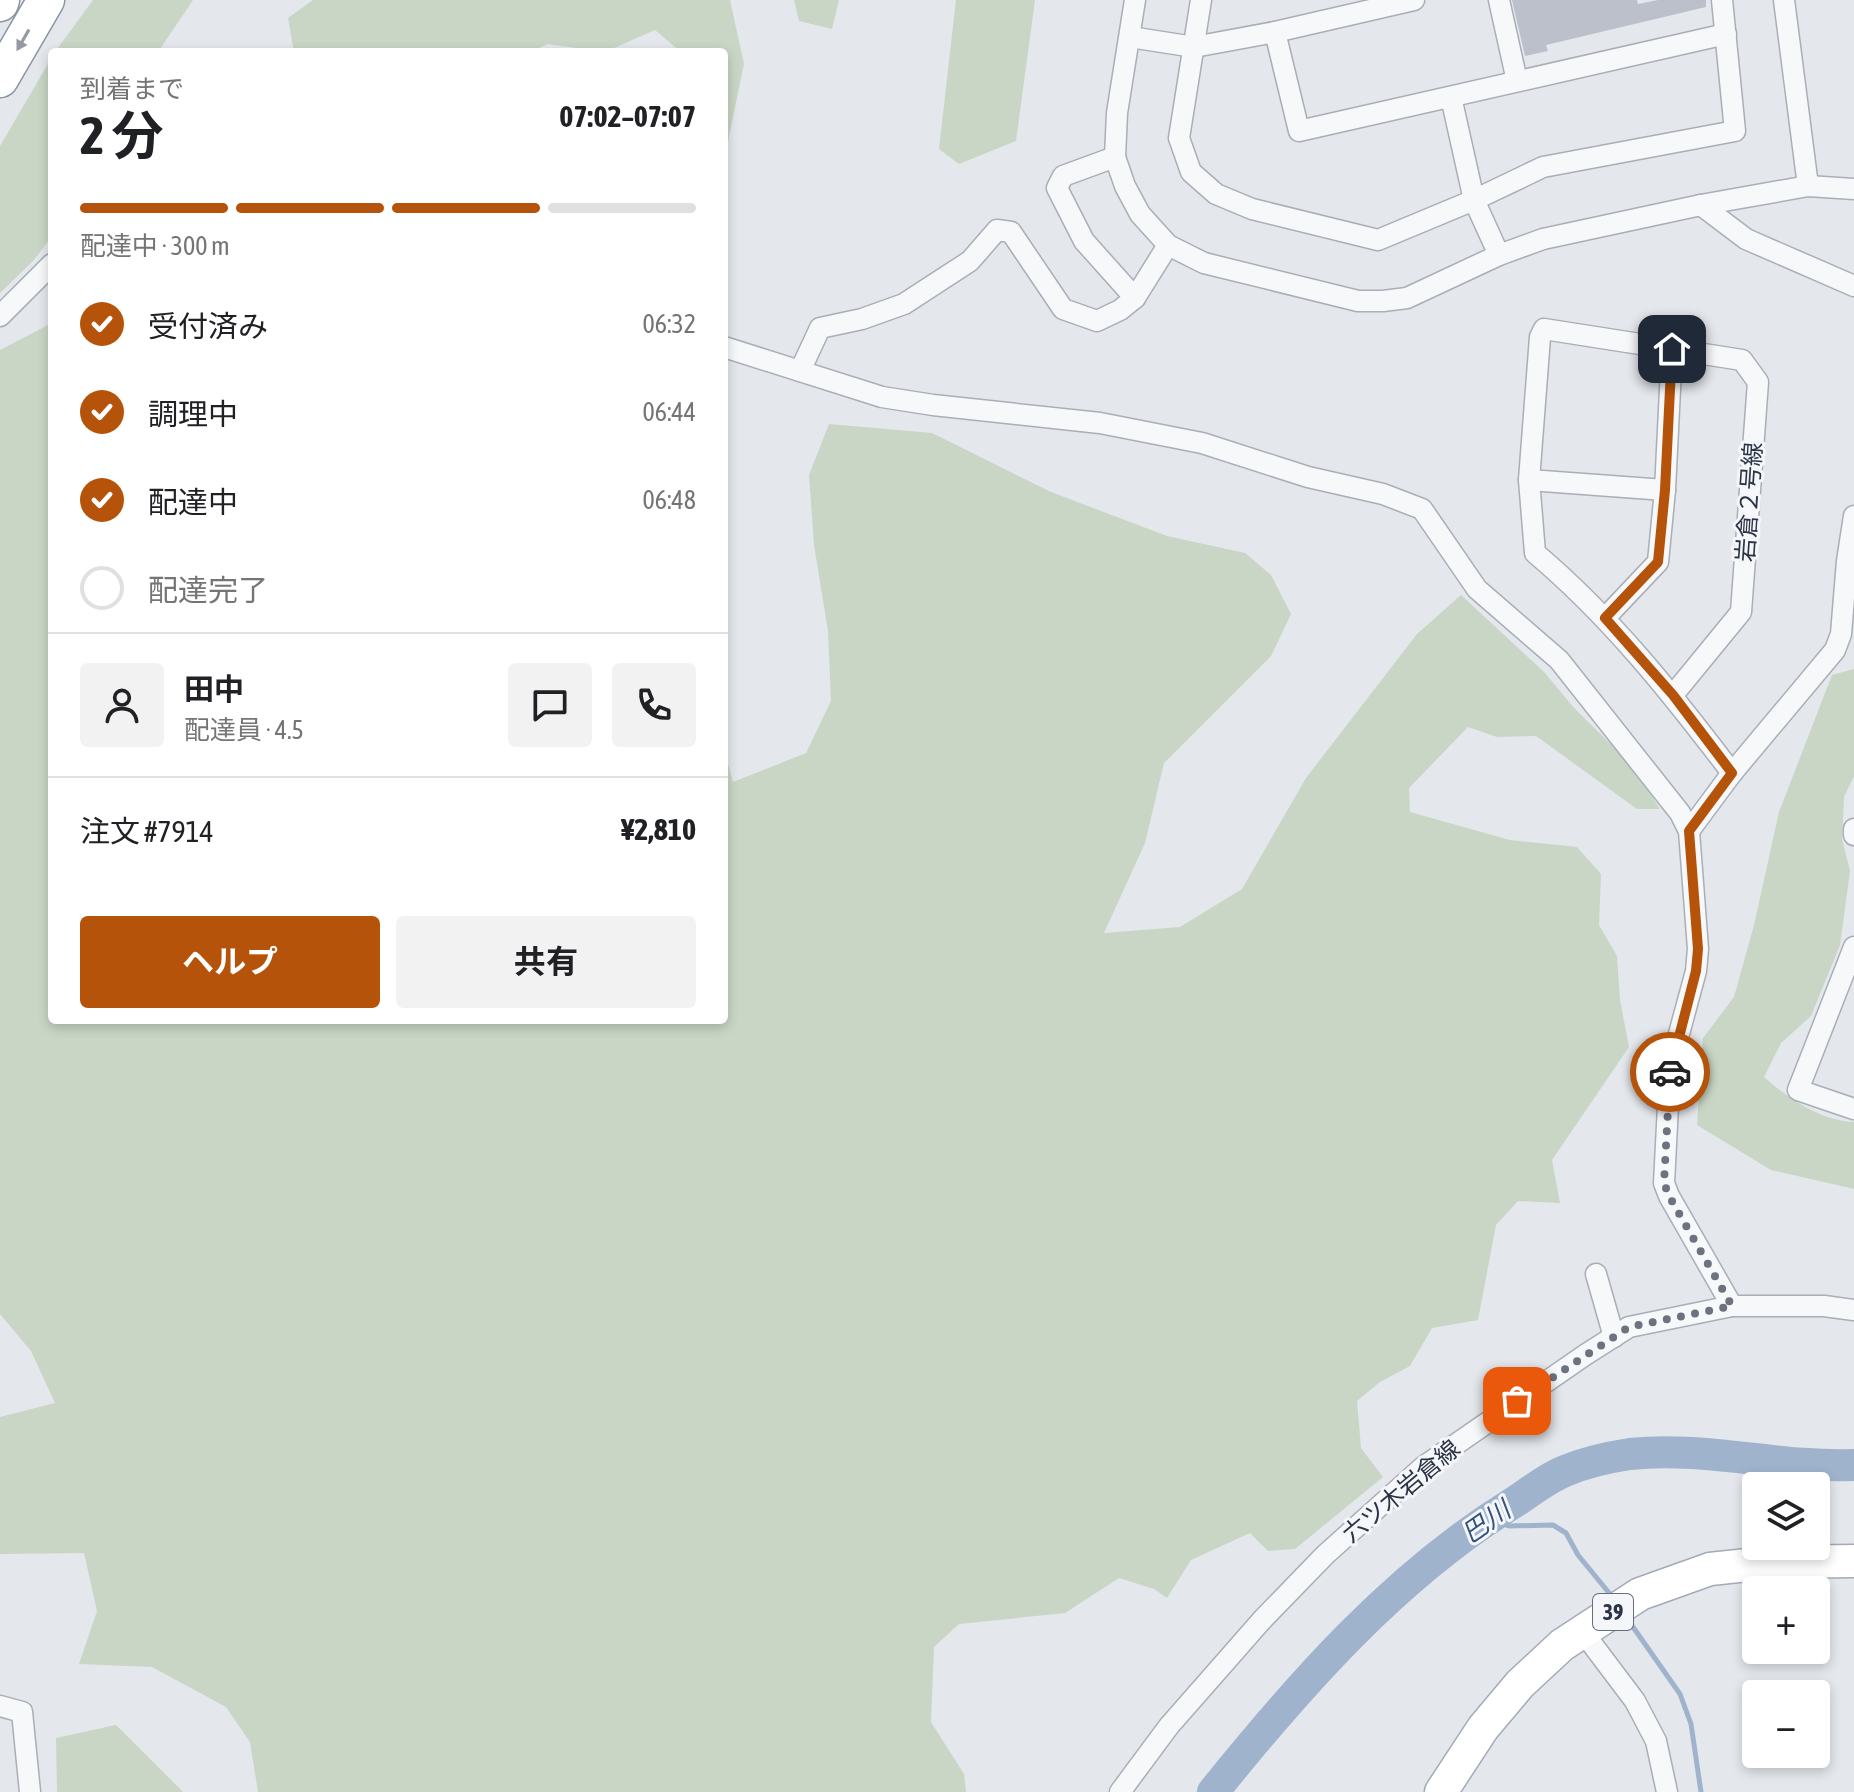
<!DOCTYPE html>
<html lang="ja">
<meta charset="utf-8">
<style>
:root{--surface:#fff;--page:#f2f2f2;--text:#202124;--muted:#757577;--line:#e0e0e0;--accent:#b45309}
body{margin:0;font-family:"Asap Condensed","Noto Sans JP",sans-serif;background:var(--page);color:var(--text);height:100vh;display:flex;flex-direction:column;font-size:30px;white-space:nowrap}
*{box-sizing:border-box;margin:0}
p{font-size:26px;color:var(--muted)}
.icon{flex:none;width:44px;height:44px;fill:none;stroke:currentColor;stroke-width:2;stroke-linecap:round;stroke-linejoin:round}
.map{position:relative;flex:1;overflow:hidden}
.side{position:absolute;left:48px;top:48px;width:680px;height:976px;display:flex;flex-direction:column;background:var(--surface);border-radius:8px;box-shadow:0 4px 12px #0003}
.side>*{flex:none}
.tools{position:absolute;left:1742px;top:1472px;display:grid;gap:16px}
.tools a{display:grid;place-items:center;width:88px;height:88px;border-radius:8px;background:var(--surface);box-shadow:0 4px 12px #0003;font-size:40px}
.pin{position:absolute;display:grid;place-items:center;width:68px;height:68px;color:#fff;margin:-34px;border-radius:16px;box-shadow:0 4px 12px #0006}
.courier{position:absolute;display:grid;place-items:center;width:80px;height:80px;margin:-40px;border:6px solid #b45309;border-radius:50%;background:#fff;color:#222;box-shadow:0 2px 10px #0007}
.head em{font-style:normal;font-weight:700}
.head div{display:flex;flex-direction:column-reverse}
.head{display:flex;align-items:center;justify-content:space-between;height:136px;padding:0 32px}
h1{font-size:52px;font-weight:700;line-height:60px}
.bar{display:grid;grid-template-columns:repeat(4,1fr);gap:12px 8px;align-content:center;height:96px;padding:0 32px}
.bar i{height:10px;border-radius:6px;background:var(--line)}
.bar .active{background:var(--accent)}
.bar p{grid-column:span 4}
.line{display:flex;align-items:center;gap:20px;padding:0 32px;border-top:2px solid var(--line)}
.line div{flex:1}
.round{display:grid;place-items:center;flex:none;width:84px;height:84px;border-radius:8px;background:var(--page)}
ol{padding:0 32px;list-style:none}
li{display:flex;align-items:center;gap:24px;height:88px}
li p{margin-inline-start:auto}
li .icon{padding:8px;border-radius:50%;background:var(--accent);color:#fff;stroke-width:4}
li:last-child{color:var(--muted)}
li i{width:44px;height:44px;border:4px solid var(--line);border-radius:50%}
.cta{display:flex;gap:16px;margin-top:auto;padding:16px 32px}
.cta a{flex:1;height:92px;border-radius:8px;background:var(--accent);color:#fff;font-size:32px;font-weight:700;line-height:92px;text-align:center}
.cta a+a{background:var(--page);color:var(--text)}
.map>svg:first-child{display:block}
.green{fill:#c9d6c5}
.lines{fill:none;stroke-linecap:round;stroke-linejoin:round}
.stream{stroke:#9fb4cc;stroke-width:5}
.river{stroke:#9fb4cc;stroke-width:32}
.building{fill:#bbc0ca}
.minor-casing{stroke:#a9aeb7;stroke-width:23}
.primary-casing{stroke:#a3abb8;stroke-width:35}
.motorway-casing{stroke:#8b94a3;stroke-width:39}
.minor{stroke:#f7f8fa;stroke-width:20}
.primary{stroke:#fff;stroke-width:32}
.motorway{stroke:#fff;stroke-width:36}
.oneway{fill:#959aa2}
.done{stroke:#6c737f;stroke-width:8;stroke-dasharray:0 14.4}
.route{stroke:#b45309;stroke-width:10}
.labels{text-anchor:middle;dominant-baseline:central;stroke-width:6;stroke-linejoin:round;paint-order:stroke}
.shield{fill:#f4f6f9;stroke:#676e7b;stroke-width:2}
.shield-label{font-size:22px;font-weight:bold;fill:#2b3445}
.street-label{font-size:24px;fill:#2b3445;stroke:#f4f6f9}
.water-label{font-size:26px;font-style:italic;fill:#34527a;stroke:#f4f6f9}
</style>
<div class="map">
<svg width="1854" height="1792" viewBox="0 0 1854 1792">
<rect width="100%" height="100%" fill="#e4e7ec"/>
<g class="green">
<polygon points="93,0 193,0 158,52 55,52"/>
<polygon points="313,0 730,0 744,64 724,161 724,52 681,52 655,30 605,52 548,44 529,52 294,52 288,18"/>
<polygon points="794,0 839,0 832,29 799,21"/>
<polygon points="956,0 1035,0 1016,141 959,164 939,149"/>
<polygon points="52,57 52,236 34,260 0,293 0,146"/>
<polygon points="52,323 52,1020 724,1020 724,749 733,782 806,753 831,701 828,631 814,545 809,475 829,424 932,433 1051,492 1167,536 1245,553 1271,575 1291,614 1271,656 1164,763 1145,843 1104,933 1180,927 1242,889 1306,778 1417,634 1461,595 1544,672 1575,709 1630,763 1660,809 1637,809 1536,736 1497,737 1468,727 1409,788 1410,812 1510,840 1577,847 1601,874 1599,925 1617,956 1620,1000 1629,1047 1552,1160 1560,1203 1518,1201 1496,1225 1478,1320 1432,1328 1410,1366 1380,1382 1357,1401 1361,1448 1383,1477 1295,1549 1268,1551 1250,1533 1191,1560 1167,1598 1154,1589 1119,1578 1065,1613 959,1624 934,1647 931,1722 964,1774 966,1792 258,1792 250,1742 226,1707 152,1667 79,1664 97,1611 84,1553 0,1554 0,1417 55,1403 31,1351 0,1314 0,350"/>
<path d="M1854,669v107l-10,21 -2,42 8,32 -10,74 -29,71 -30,27 -17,34c25,22 56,43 90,45v67l-83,-19 -74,-45 6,-87 31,-41 20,-72 25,-113 53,-137z"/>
<polygon points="116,1725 183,1792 57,1792 56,1738"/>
</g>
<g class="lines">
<g class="stream">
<polyline points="1480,1516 1509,1526 1553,1525 1566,1533 1578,1555 1614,1599"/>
<polyline points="1626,1617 1680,1694 1691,1724 1701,1792"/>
</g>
<path class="river" d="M1213,1792c87,-108 182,-216 300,-289 17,-11 34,-25 52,-32 19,-8 45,-14 65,-17 75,-8 149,14 224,11"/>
</g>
<polygon class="building" points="1512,0 1637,0 1638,4 1658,0 1706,0 1706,7 1546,45 1548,51 1525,56"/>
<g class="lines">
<g class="minor-casing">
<g id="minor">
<polyline points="1135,0 1117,113 1115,157 1125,186 1140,214 1168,245 1204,263 1358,301 1383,301 1407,298 1499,255 1543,239 1701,205 1808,186 1854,189"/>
<polyline points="1201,0 1179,138 1191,172 1216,194 1252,209 1378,240 1474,200 1543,167 1735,131 1722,0"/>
<polyline points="1499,0 1517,81"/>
<polyline points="1784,0 1808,186"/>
<polyline points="1275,32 1299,131 1726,34"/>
<polyline points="1130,37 1194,47 1275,32 1414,0"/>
<polyline points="1451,97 1474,200 1499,255"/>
<polyline points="1115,157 1063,176 1057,188 1084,241 1135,298"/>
<polyline points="1701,205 1746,239 1854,286"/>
<polyline points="0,316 52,264"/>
<polyline points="724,347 882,397 933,405 1100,423 1202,443 1308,477 1383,494 1422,509 1477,589 1559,660 1680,813 1689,831 1698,949 1696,971 1670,1067 1664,1183 1669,1196 1732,1306"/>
<polyline points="800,371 820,328 862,319 904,304 970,261 997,230 1011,232 1063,309 1097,321 1120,310 1135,298 1168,245"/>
<polyline points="1529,480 1665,490"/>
<polyline points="1605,618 1658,562 1665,490 1672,349"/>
<path d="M1673,695l68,-83 17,-230 -16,-22 -198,-31 -4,8 -11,143 6,73c76,64 137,141 197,220"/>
<polyline points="1854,829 1854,835"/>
<polyline points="1689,831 1732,773 1835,650 1841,634 1847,561 1854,516"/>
<polyline points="1854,947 1798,1090 1854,1109"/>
<polyline points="1596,1274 1614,1337"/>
<polyline points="1583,1632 1635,1701 1656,1741 1667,1792"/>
<polyline points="0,1706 22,1712 30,1792"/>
<polyline points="1120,1792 1169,1726 1262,1620 1325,1555 1423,1467 1585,1355 1629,1327 1732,1306 1824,1306 1854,1310"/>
</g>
</g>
<g class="primary-casing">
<polyline id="primary" points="1441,1792 1483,1728 1520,1684 1562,1645 1640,1594 1710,1569 1776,1562 1854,1561"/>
</g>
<g class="motorway-casing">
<g id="motorway">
<polyline points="0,3 1,0"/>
<polyline points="0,79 46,0"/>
</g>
</g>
<use href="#minor" class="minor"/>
<use href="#primary" class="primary"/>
<use href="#motorway" class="motorway"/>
</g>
<defs><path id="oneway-solid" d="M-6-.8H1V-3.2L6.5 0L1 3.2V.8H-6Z" transform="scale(2)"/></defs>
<use class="oneway" href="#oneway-solid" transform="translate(23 40) rotate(120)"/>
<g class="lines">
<polyline class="done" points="1517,1401 1629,1327 1732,1306 1669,1196 1664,1183 1670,1072"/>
<polyline class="route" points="1670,1072 1696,971 1698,949 1689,831 1732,773 1673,695 1605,618 1658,562 1665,490 1672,349"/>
</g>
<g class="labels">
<rect class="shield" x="1593" y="1594" width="40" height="36" rx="6"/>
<g class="shield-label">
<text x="1613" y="1612">39</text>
</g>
<g class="street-label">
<text transform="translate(1749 502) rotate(-86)">岩倉２号線</text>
<text transform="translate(1401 1491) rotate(-40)">六ツ木岩倉線</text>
</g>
<g class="water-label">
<text transform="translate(1486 1522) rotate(-35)">巴川</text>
</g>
</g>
</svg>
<div class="tools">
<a><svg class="icon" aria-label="layers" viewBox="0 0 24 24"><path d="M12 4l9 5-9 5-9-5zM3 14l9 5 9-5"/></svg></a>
<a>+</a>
<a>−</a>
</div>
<div class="pin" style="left:1517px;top:1401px;background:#ea580c"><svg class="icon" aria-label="bag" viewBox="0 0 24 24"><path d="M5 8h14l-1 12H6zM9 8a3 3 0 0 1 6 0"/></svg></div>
<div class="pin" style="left:1672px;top:349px;background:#1f2937"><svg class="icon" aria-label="home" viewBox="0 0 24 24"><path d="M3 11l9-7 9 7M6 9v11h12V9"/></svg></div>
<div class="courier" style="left:1670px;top:1072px"><svg class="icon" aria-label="car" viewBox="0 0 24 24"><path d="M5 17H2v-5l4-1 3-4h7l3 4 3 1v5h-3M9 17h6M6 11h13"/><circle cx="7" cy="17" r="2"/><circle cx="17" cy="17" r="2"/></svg></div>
<section class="side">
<div class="head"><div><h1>2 分</h1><p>到着まで</p></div><em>07:02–07:07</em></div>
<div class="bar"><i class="active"></i><i class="active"></i><i class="active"></i><i></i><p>配達中 · 300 m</p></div>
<ol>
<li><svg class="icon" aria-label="check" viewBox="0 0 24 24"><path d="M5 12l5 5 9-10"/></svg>受付済み<p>06:32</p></li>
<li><svg class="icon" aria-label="check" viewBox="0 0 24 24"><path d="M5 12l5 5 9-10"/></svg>調理中<p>06:44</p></li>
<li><svg class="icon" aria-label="check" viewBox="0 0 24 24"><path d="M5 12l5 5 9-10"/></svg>配達中<p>06:48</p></li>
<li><i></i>配達完了</li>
</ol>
<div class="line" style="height:144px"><a class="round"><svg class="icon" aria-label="person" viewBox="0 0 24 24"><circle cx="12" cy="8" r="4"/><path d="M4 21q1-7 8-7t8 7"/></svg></a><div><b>田中</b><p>配達員 · 4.5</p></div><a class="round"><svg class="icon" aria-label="chat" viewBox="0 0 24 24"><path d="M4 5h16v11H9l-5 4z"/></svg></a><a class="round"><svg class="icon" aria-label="phone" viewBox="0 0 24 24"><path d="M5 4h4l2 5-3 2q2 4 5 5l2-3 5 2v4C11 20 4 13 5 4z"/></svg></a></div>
<div class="line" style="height:104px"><div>注文 #7914</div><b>¥2,810</b></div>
<div class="cta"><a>ヘルプ</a><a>共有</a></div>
</section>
</div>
